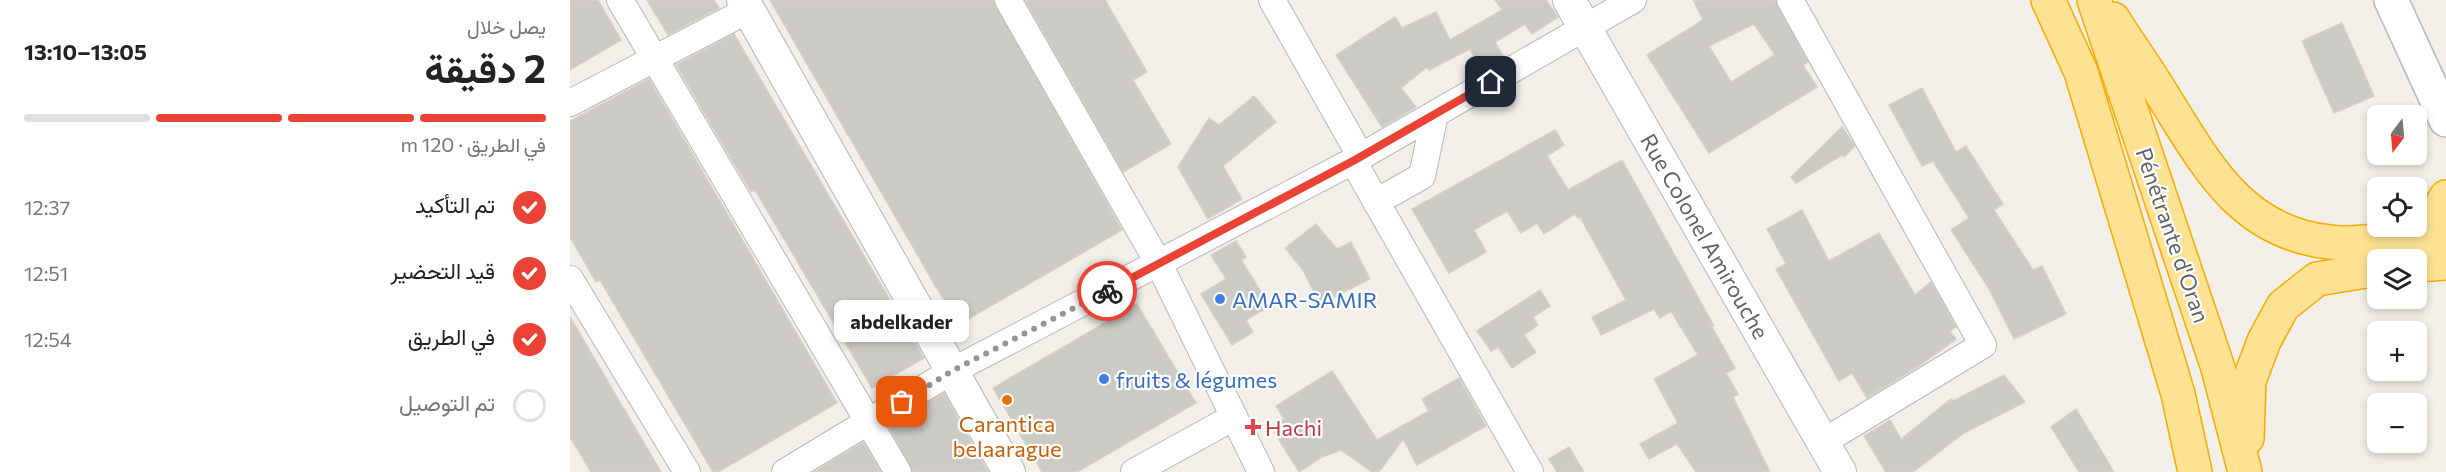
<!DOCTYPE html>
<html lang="ar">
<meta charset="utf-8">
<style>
:root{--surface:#fff;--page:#f2f2f2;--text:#222;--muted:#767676;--line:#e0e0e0;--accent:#ea4335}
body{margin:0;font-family:Commissioner,Vazirmatn,sans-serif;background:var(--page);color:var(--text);direction:rtl;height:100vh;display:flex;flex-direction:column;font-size:22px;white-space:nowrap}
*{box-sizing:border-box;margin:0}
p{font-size:20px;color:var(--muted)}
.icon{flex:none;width:33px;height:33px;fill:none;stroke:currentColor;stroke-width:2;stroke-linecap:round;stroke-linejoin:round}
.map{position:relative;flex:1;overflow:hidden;direction:ltr}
.panel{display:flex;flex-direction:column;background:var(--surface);width:570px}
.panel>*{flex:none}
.needle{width:39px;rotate:196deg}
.controls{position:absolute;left:1797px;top:105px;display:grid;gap:12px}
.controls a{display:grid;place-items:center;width:60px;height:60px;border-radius:9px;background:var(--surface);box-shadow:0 3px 9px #0003;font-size:30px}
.pin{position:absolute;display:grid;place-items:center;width:51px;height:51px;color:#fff;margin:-26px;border-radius:12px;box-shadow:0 3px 9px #0006}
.courier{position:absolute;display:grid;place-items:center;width:60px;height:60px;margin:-30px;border:4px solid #ea4335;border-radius:50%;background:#fff;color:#222;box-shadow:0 2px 8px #0007}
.bubble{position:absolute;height:42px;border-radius:9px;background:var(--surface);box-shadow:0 3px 9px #0003;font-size:20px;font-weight:700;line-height:42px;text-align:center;direction:rtl}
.headline em{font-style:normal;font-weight:700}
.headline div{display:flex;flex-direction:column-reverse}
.headline{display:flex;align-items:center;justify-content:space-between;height:102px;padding:0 24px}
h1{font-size:39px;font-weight:700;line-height:45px}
.bar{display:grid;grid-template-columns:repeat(4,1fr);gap:9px 6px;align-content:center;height:72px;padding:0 24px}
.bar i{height:8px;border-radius:4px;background:var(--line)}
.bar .current{background:var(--accent)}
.bar p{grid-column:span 4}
ol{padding:0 24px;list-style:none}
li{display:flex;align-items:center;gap:18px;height:66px}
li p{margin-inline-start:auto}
li .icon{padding:6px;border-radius:50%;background:var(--accent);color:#fff;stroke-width:4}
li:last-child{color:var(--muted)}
li i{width:33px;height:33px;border:3px solid var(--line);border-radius:50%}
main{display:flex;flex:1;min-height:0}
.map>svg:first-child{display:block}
.building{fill:#cccac5;stroke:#d6d1c6;stroke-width:1.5;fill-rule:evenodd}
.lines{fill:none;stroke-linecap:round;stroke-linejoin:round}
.minor-casing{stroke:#b5b8bc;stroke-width:28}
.tertiary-casing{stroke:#b5b8bc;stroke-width:34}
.secondary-casing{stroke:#b6babf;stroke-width:36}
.motorway-casing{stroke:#f9ab00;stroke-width:36}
.minor{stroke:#fff;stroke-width:26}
.tertiary{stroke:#fff;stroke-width:32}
.secondary{stroke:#fff;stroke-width:33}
.motorway{stroke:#fde293;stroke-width:33}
.done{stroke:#929495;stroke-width:6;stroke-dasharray:0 10.8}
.route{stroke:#ea4335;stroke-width:8}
.shop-dot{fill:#3f7fe0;stroke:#fff;stroke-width:2}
.food-dot{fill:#e8710a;stroke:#fff;stroke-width:2}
.health-dot{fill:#e0444e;stroke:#fff;stroke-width:2}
.labels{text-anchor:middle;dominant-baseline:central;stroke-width:4.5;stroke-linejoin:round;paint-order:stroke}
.street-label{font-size:22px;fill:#5f6368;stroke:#fff}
.shop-label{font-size:22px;fill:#366cbe;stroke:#fff;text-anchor:start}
.food-label{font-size:22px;fill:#c56008;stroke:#fff}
.health-label{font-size:22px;fill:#be3a42;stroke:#fff;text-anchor:start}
</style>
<main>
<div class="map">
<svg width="1876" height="472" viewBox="0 0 1876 472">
<rect width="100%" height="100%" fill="#f1efe8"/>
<g class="building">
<polygon points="0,0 28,0 51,40 0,70"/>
<polygon points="77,0 144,0 149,8 98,35"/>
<polygon points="200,0 423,0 552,230 388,325"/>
<polygon points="455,0 535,0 577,72 563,80 601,144 553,172"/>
<polygon points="925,0 976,0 988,17 962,34 955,24 925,42 934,57 911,70 900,49 859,70 857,67 831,88 846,107 812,127 766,55 825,17 832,28 866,12 880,40 932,10"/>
<path d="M1123,0h82l33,62 -5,3 14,22 -108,66 -62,-98 56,-35zM1184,24l21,31 -44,27 -22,-36z"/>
<polygon points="1772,23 1804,96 1764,113 1732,41"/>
<polygon points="164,34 354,358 302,388 185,190 181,192 106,65"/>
<polygon points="79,79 267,403 148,472 143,472 30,280 26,282 0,237 0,121"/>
<polygon points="1352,88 1386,152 1396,146 1433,204 1424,210 1463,270 1472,266 1496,314 1444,339 1418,287 1381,230 1399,218 1363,161 1352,166 1319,105"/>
<polygon points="684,96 706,122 653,166 672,199 638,219 608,167 639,118 649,125"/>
<polygon points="1272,127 1285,146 1274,157 1272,155 1226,183 1221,177"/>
<polygon points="985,130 994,145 977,156 998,190 1052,160 1144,326 1142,327 1165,368 1156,373 1168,394 1163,397 1200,472 1126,472 1107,444 1079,459 1070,444 1108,423 1084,379 1128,355 1101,311 1090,318 1084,309 1031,335 1022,317 1056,300 1010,217 1008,218 1005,214 974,234 967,223 951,233 937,211 904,230 916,252 879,273 842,209"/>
<polygon points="1232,210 1259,261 1309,233 1345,295 1361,282 1386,327 1380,331 1386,339 1352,364 1297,398 1282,373 1269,381 1206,269 1216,264 1197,229"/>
<polygon points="746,224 767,249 781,242 800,279 750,304 733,270 715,248"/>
<polygon points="666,241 676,257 671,260 700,306 676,320 683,332 662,345 631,294 656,279 641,255"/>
<polygon points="970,290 980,306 963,317 968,325 954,335 966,352 942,368 928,347 921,351 907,331"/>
<polygon points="567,304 626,403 507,472 472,472 423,388"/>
<polygon points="0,317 91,472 21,472 0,437"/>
<polygon points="762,371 807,440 859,411 852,399 889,378 916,426 847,465 833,439 809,472 802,472 771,450 752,457 729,472 701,427 714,419 706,406"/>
<polygon points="1434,375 1455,402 1394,433 1343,472 1316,472 1294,436 1320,420 1331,439 1381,399 1383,401"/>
<polygon points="374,393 418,472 343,472 319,427"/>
<polygon points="1506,409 1544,472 1509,472 1481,427"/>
<polygon points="293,442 311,472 244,472"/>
<polygon points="999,447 1014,472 987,472 979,459"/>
</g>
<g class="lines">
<g class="minor-casing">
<g id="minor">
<polyline points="50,0 328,472"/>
<polyline points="438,0 589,264 691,472"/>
<polyline points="702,0 791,157"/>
<polyline points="1220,0 1413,345 1253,442"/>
<polyline points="0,103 178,10"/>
<polyline points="783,161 960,472"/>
<polyline points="806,202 852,176 865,114"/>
<polyline points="0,279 117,472"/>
<polyline points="215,472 382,371 783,161 1063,0"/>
<polyline points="564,472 664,417"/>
</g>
</g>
<g class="tertiary-casing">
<g id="tertiary">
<polyline points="173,0 439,472"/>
<polyline points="999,0 1270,472"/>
</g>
</g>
<g class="secondary-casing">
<polyline id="secondary" points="1821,0 1876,120"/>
</g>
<g class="motorway-casing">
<g id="motorway">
<polyline points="1478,0 1511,72 1608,394 1625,472"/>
<polyline points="1524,0 1648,368 1675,472"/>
<path d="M1543,19c17,27 36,53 52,80 42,67 76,133 164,143 39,5 78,-10 117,-9"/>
<polyline points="1855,233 1876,197"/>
<polyline points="1846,265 1876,263"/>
<polyline points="1677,438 1679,381 1694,341 1713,306 1747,279 1808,269"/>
</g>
</g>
<use href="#minor" class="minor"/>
<use href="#tertiary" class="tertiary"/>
<use href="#secondary" class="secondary"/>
<use href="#motorway" class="motorway"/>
</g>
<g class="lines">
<polyline class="done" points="332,402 382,371 537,291"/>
<polyline class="route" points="537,291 783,161 921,82"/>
</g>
<g class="shop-dot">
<circle cx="650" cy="299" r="6"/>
<circle cx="534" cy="379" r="6"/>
</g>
<circle class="food-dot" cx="437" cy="400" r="6"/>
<path class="health-dot" d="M680 418h6v6h6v6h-6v6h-6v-6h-6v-6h6z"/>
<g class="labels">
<g class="street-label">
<text transform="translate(1603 235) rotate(71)">Pénétrante d'Oran</text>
<text transform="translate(1135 236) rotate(60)">Rue Colonel Amirouche</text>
</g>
<g class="shop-label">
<text x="662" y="299">AMAR-SAMIR</text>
<text x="546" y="379">fruits &amp; légumes</text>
</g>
<g class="food-label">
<text x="437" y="423">Carantica<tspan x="437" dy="25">belaarague</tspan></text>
</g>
<g class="health-label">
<text x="695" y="427">Hachi</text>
</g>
</g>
</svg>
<div class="controls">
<a><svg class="needle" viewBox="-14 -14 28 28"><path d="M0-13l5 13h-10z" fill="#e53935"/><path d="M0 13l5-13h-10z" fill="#767676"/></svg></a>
<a><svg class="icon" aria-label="locate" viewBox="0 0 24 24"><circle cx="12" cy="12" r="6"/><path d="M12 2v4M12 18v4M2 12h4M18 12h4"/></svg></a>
<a><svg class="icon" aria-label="layers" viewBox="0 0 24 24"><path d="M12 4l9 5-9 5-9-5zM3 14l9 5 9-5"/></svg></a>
<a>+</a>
<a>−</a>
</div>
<div class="pin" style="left:332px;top:402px;background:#ea580c"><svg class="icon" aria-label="bag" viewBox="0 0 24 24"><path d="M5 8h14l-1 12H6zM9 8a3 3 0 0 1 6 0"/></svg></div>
<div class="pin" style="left:921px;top:82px;background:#1f2937"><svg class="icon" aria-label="home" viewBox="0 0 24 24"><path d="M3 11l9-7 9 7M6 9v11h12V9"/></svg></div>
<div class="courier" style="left:537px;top:291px"><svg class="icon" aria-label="bike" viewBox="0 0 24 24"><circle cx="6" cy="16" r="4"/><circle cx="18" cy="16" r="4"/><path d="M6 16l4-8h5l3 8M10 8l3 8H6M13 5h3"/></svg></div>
<div class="bubble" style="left:264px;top:300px;width:135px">abdelkader</div>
</div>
<section class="panel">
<div class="headline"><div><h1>2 دقيقة</h1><p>يصل خلال</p></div><em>13:05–13:10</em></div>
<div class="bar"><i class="current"></i><i class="current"></i><i class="current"></i><i></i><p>في الطريق · 120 m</p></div>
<ol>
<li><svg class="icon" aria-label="check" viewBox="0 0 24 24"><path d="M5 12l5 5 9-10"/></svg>تم التأكيد<p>12:37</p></li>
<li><svg class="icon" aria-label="check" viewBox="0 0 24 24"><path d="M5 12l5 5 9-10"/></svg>قيد التحضير<p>12:51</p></li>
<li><svg class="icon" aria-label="check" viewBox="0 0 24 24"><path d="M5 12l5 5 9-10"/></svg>في الطريق<p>12:54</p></li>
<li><i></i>تم التوصيل</li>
</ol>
</section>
</main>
